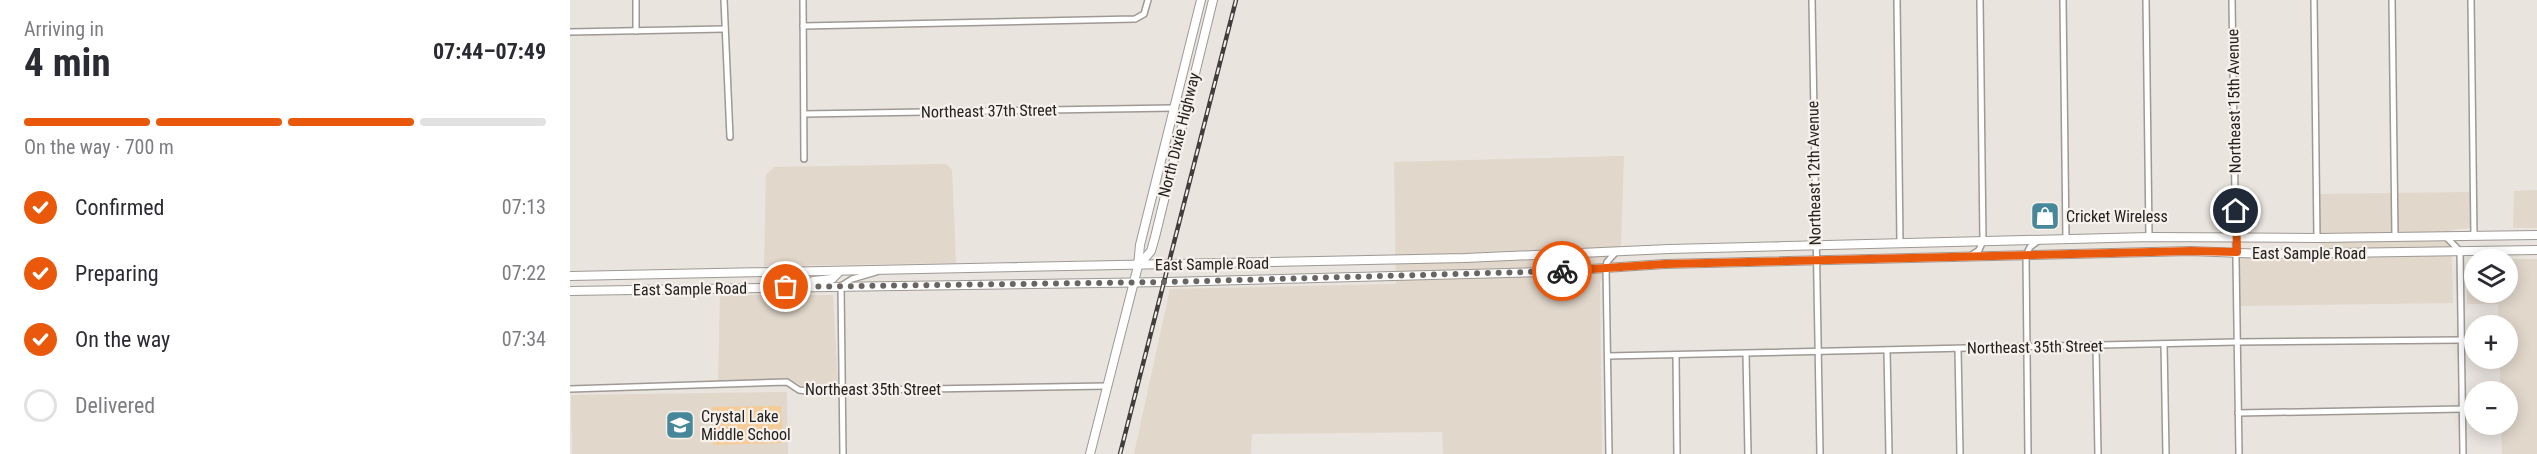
<!DOCTYPE html>
<meta charset="utf-8">
<style>
:root{--surface:#fff;--page:#f7f7f7;--text:#2b2b33;--muted:#7c7c81;--line:#e1e1e2;--accent:#ea580c}
body{margin:0;font-family:"Roboto Condensed",sans-serif;background:var(--page);color:var(--text);height:100vh;display:flex;flex-direction:column;font-size:22px;white-space:nowrap}
*{box-sizing:border-box;margin:0}
p{font-size:20px;color:var(--muted)}
.icon{flex:none;width:33px;height:33px;fill:none;stroke:currentColor;stroke-width:2;stroke-linecap:round;stroke-linejoin:round}
.map{position:relative;flex:1;overflow:hidden}
.sheet{display:flex;flex-direction:column;background:var(--surface);width:570px}
.sheet>*{flex:none}
.buttons{position:absolute;left:1894px;top:249px;display:grid;gap:12px}
.buttons a{display:grid;place-items:center;width:54px;height:54px;border-radius:50%;background:var(--surface);box-shadow:0 3px 15px #0003;font-size:30px}
.pin{position:absolute;display:grid;place-items:center;width:51px;height:51px;color:#fff;margin:-26px;border:3px solid #fff;border-radius:50%;box-shadow:0 2px 6px #0007}
.courier{position:absolute;display:grid;place-items:center;width:60px;height:60px;margin:-30px;border:4px solid #ea580c;border-radius:50%;background:#fff;color:#222;box-shadow:0 2px 8px #0007}
.overview em{font-style:normal;font-weight:700}
.overview div{display:flex;flex-direction:column-reverse}
.overview{display:flex;align-items:center;justify-content:space-between;height:102px;padding:0 24px}
h1{font-size:39px;font-weight:700;line-height:45px}
.bar{display:grid;grid-template-columns:repeat(4,1fr);gap:9px 6px;align-content:center;height:72px;padding:0 24px}
.bar i{height:8px;border-radius:4px;background:var(--line)}
.bar .selected{background:var(--accent)}
.bar p{grid-column:span 4}
ol{padding:0 24px;list-style:none}
li{display:flex;align-items:center;gap:18px;height:66px}
li p{margin-inline-start:auto}
li .icon{padding:6px;border-radius:50%;background:var(--accent);color:#fff;stroke-width:4}
li:last-child{color:var(--muted)}
li i{width:33px;height:33px;border:3px solid var(--line);border-radius:50%}
main{display:flex;flex:1;min-height:0}
.map>svg:first-child{display:block}
.built{fill:#e1d7cb}
.green{fill:#f5cb98}
.lines{fill:none;stroke-linecap:round;stroke-linejoin:round}
.street-casing{stroke:#9e9994;stroke-width:8}
.secondary-casing{stroke:#9e9994;stroke-width:10}
.primary-casing{stroke:#9e9994;stroke-width:10}
.street{stroke:#fff;stroke-width:5}
.secondary{stroke:#fff;stroke-width:8}
.primary{stroke:#fff;stroke-width:8}
.rail-casing{stroke:#403d3b;stroke-width:4.5}
.rail{stroke:#f6f1eb;stroke-width:2;stroke-dasharray:7;stroke-linecap:butt}
.done{stroke:#686562;stroke-width:6;stroke-dasharray:0 10.8}
.route{stroke:#ea580c;stroke-width:8}
.labels{text-anchor:middle;dominant-baseline:central;stroke-width:4.5;stroke-linejoin:round;paint-order:stroke}
.street-label{font-size:16px;fill:#23211f;stroke:#f6f1eb}
.poi-label{font-size:16px;fill:#23211f;stroke:#f6f1eb;text-anchor:start}
</style>
<main>
<section class="sheet">
<div class="overview"><div><h1>4 min</h1><p>Arriving in</p></div><em>07:44–07:49</em></div>
<div class="bar"><i class="selected"></i><i class="selected"></i><i class="selected"></i><i></i><p>On the way · 700 m</p></div>
<ol>
<li><svg class="icon" aria-label="check" viewBox="0 0 24 24"><path d="M5 12l5 5 9-10"/></svg>Confirmed<p>07:13</p></li>
<li><svg class="icon" aria-label="check" viewBox="0 0 24 24"><path d="M5 12l5 5 9-10"/></svg>Preparing<p>07:22</p></li>
<li><svg class="icon" aria-label="check" viewBox="0 0 24 24"><path d="M5 12l5 5 9-10"/></svg>On the way<p>07:34</p></li>
<li><i></i>Delivered</li>
</ol>
</section>
<div class="map">
<svg width="1967" height="454" viewBox="0 0 1967 454">
<rect width="100%" height="100%" fill="#e9e4de"/>
<g class="built">
<polygon points="1054,156 1051,245 1030,282 1032,454 873,454 872,432 682,434 681,454 564,454 600,289 826,284 824,162"/>
<polygon points="376,164 382,170 386,263 194,266 196,175 204,167"/>
<polygon points="1967,190 1967,228 1943,228 1944,191"/>
<polygon points="1900,192 1901,228 1881,230 1883,303 1669,306 1669,256 1751,257 1749,194"/>
<polygon points="1913,259 1967,259 1967,454 1932,454 1931,425 1938,424 1938,392 1930,391 1930,359 1938,358 1938,326 1929,325 1928,304 1897,304 1897,269 1905,260 1905,292 1938,292 1938,260"/>
<polygon points="150,295 263,295 268,386 232,386 220,379 148,382"/>
<polygon points="217,392 218,454 2,454 1,395"/>
</g>
<polygon class="green" points="211,406 212,443 143,445 142,407"/>
<g class="lines">
<g class="street-casing">
<g id="street">
<polyline points="66,0 66,31"/>
<polyline points="154,0 160,137"/>
<polyline points="233,0 234,159"/>
<polyline points="1242,0 1250,454"/>
<polyline points="1327,0 1330,243"/>
<polyline points="1493,0 1496,239"/>
<polyline points="1576,0 1579,237"/>
<polyline points="1662,0 1669,454"/>
<polyline points="1744,0 1747,238"/>
<polyline points="1822,0 1825,237"/>
<polyline points="1901,0 1904,236"/>
<polyline points="233,26 565,19 574,14 578,0"/>
<polyline points="0,32 155,29"/>
<polyline points="234,114 603,108"/>
<polyline points="1876,237 1890,251 1893,454"/>
<polyline points="1400,256 1409,250 1413,241 1410,0"/>
<polyline points="1594,344 1596,454"/>
<polyline points="1526,346 1528,454"/>
<polyline points="1388,349 1390,454"/>
<polyline points="1317,350 1319,454"/>
<polyline points="1176,354 1178,454"/>
<polyline points="1106,355 1107,454"/>
<polyline points="1038,356 1667,342 1892,340"/>
<polyline points="0,389 217,382 229,390 237,391 537,386"/>
<polyline points="1668,413 1893,409"/>
<polyline points="273,454 271,286 282,279 306,272"/>
<polyline points="1039,454 1036,267 1037,262 1046,252"/>
<polyline points="1458,454 1456,255 1460,247 1468,241"/>
</g>
</g>
<g class="secondary-casing">
<g id="secondary">
<polyline points="569,265 581,251 585,237 643,0"/>
<polyline points="520,454 568,266 570,245 631,0"/>
</g>
</g>
<g class="primary-casing">
<g id="primary">
<polyline points="0,276 895,258 1099,249 1579,237 1747,238 1967,235"/>
<polyline points="243,281 262,279 269,272"/>
<polyline points="0,291 598,282 976,272 1095,264 1621,251 1695,254 1967,250"/>
</g>
</g>
<use href="#street" class="street"/>
<use href="#secondary" class="secondary"/>
<use href="#primary" class="primary"/>
<g class="rail-casing">
<polyline id="rail" points="550,454 666,0"/>
</g>
<use href="#rail" class="rail"/>
</g>
<g class="lines">
<polyline class="done" points="216,287 598,282 992,271"/>
<polyline class="route" points="992,271 1095,264 1621,251 1667,252 1666,211"/>
</g>
<defs>
<g id="shop-square" transform="scale(1.5)"><rect x="-9" y="-9" width="18" height="18" rx="4" fill="#47879a" stroke="#f6f1eb"/><path d="M-5-2.5h2.3a2.7 3.5 0 0 1 5.4 0H5L5.5 6h-11ZM-1.5-2.5h3a1.5 2.3 0 0 0-3 0Z" fill="#fff"/></g>
<g id="school-square" transform="scale(1.5)"><rect x="-9" y="-9" width="18" height="18" rx="4" fill="#47879a" stroke="#f6f1eb"/><path d="M0-5L7-2L0 1L-7-2ZM-4 1L0 2.5L4 1V4Q0 6-4 4Z" fill="#fff"/></g>
</defs>
<g fill-rule="evenodd">
<use href="#shop-square" x="1475" y="216"/>
<use href="#school-square" x="110" y="425"/>
</g>
<g class="labels">
<g class="street-label">
<text transform="translate(1664 101) rotate(-91)">Northeast 15th Avenue</text>
<text transform="translate(419 111) rotate(-1)">Northeast 37th Street</text>
<text transform="translate(609 135) rotate(-76)">North Dixie Highway</text>
<text transform="translate(1244 173) rotate(-91)">Northeast 12th Avenue</text>
<text x="1739" y="253">East Sample Road</text>
<text transform="translate(642 264) rotate(-1)">East Sample Road</text>
<text transform="translate(120 289) rotate(-1)">East Sample Road</text>
<text transform="translate(1465 347) rotate(-1)">Northeast 35th Street</text>
<text x="303" y="389">Northeast 35th Street</text>
</g>
<g class="poi-label">
<text x="1496" y="216">Cricket Wireless</text>
<text x="131" y="416">Crystal Lake<tspan x="131" dy="18">Middle School</tspan></text>
</g>
</g>
</svg>
<div class="buttons">
<a><svg class="icon" aria-label="layers" viewBox="0 0 24 24"><path d="M12 4l9 5-9 5-9-5zM3 14l9 5 9-5"/></svg></a>
<a>+</a>
<a>−</a>
</div>
<div class="pin" style="left:216px;top:287px;background:#ea580c"><svg class="icon" aria-label="bag" viewBox="0 0 24 24"><path d="M5 8h14l-1 12H6zM9 8a3 3 0 0 1 6 0"/></svg></div>
<div class="pin" style="left:1666px;top:211px;background:#1f2937"><svg class="icon" aria-label="home" viewBox="0 0 24 24"><path d="M3 11l9-7 9 7M6 9v11h12V9"/></svg></div>
<div class="courier" style="left:992px;top:271px"><svg class="icon" aria-label="bike" viewBox="0 0 24 24"><circle cx="6" cy="16" r="4"/><circle cx="18" cy="16" r="4"/><path d="M6 16l4-8h5l3 8M10 8l3 8H6M13 5h3"/></svg></div>
</div>
</main>
